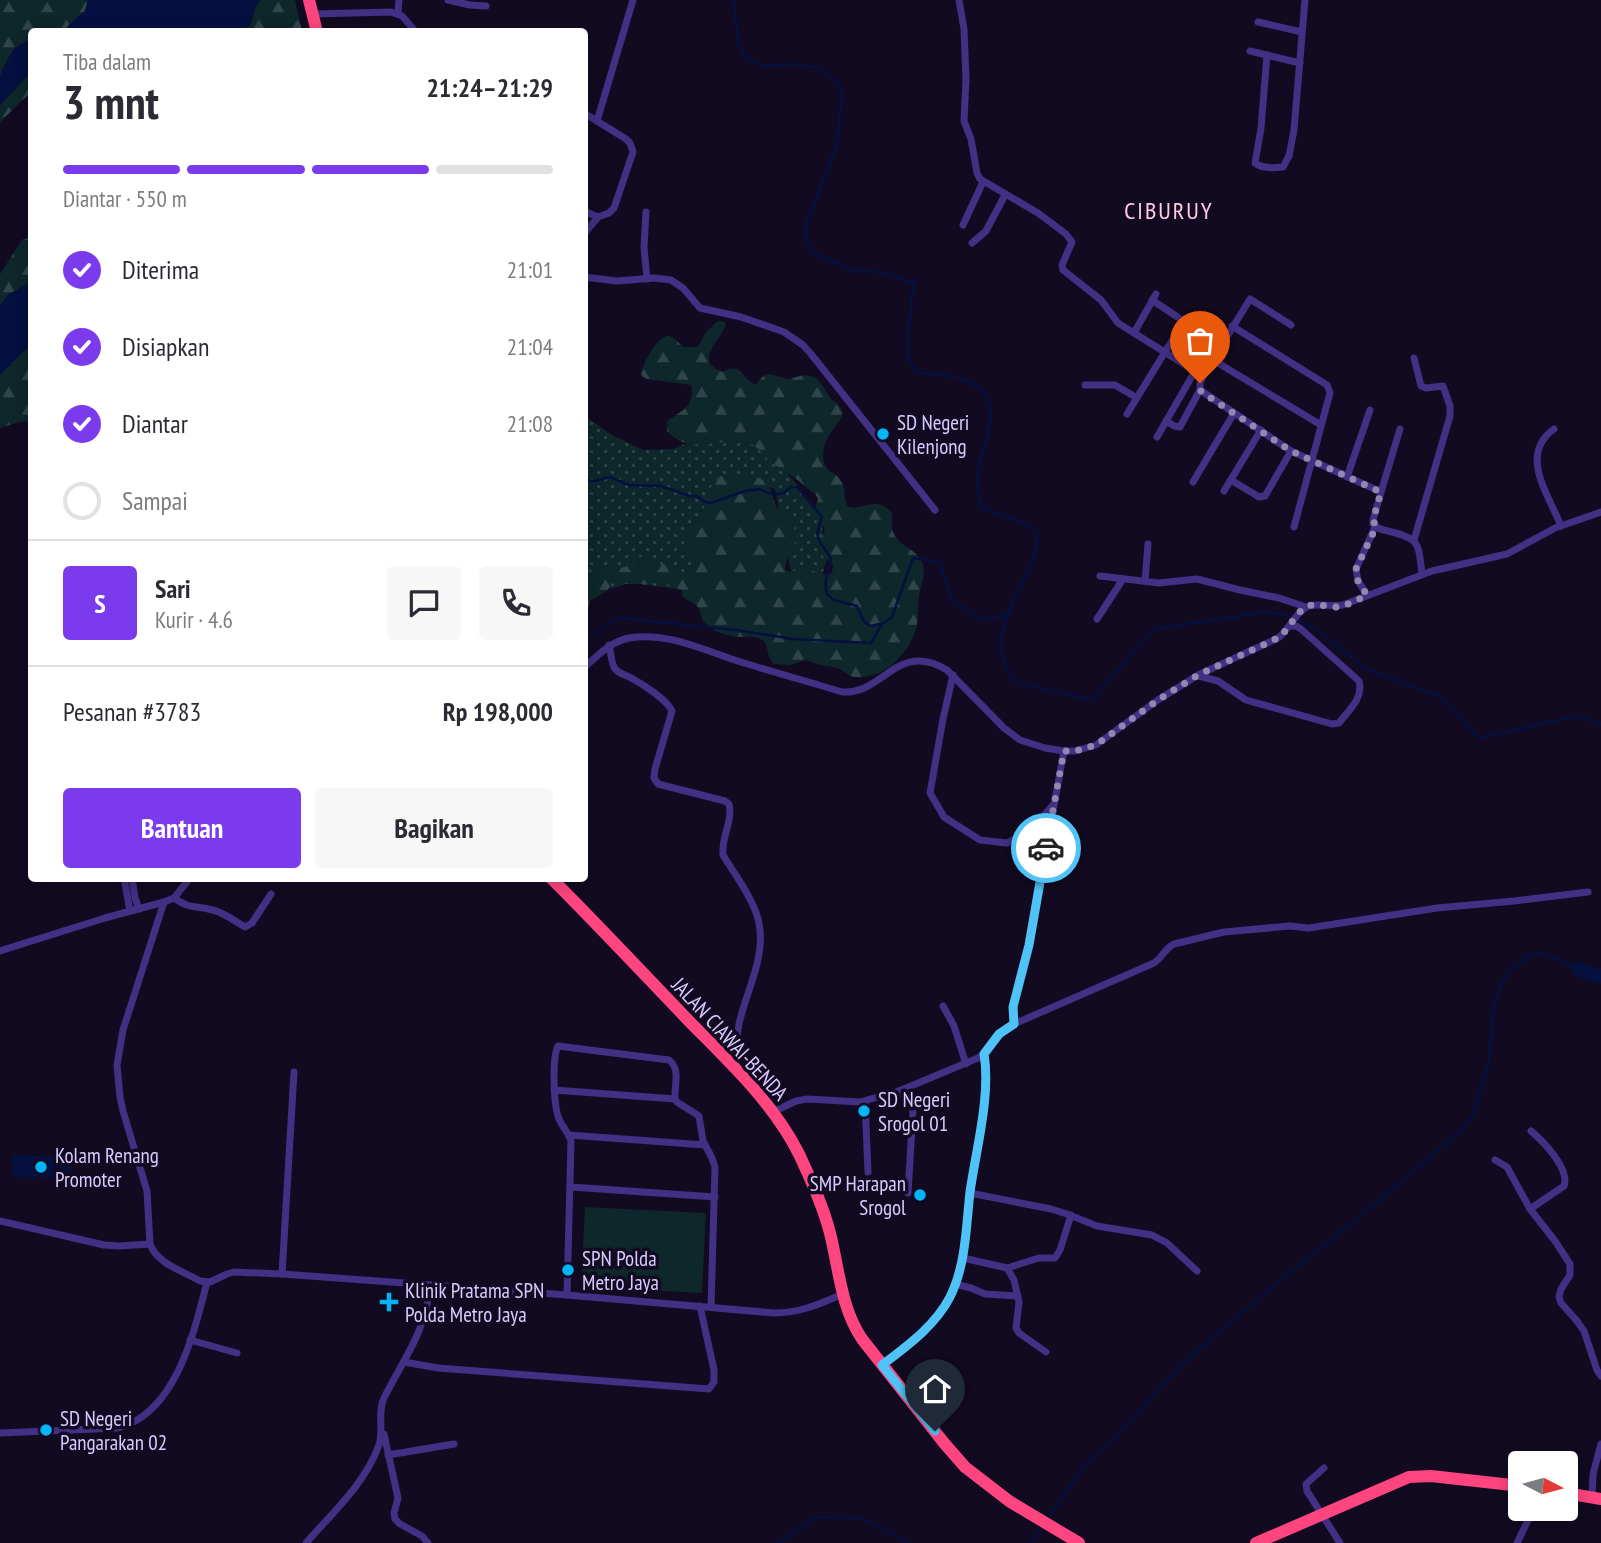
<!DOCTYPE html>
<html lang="id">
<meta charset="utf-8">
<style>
:root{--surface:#fff;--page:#f7f7f7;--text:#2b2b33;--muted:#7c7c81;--line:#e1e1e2;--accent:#7c3aed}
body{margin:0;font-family:"PT Sans Narrow",sans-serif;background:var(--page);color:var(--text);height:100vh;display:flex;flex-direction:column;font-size:26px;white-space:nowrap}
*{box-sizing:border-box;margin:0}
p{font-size:23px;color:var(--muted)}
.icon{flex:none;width:38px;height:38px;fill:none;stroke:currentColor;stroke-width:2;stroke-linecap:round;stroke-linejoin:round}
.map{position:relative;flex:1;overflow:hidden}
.side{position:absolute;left:28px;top:28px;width:560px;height:854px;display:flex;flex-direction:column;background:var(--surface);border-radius:7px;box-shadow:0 4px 18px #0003}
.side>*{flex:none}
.needle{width:46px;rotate:96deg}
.buttons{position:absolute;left:1508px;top:1451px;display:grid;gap:14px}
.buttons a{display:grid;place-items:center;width:70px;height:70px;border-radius:7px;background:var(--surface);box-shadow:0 4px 18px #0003;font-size:35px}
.pin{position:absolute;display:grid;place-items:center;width:60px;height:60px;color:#fff;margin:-72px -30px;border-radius:50% 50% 50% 0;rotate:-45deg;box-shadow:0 0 7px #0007}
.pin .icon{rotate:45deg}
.courier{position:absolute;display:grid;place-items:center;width:70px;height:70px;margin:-35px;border:5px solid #4fc3f7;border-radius:50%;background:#fff;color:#222;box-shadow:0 2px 9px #0007}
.summary em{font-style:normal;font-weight:700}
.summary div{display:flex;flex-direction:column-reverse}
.summary{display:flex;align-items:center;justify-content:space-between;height:119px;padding:0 35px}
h1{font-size:46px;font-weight:700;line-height:52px}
.bar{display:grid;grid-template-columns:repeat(4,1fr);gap:10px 7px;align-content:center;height:84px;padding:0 35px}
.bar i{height:9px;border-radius:5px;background:var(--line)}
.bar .current{background:var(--accent)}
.bar p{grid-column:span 4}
.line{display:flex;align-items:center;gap:18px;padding:0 35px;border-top:2px solid var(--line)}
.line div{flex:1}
.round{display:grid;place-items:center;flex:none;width:74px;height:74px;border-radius:7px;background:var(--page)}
ol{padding:0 35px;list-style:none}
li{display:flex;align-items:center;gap:21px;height:77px}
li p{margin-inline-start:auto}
li .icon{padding:7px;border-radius:50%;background:var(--accent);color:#fff;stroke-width:4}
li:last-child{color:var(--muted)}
li i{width:38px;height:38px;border:4px solid var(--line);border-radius:50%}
.cta{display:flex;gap:14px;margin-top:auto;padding:14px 35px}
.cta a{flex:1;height:80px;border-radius:7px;background:var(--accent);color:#fff;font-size:28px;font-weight:700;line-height:80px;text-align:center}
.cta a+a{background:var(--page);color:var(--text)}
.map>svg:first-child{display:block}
.grass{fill:url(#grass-dots)}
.forest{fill:url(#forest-firs)}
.green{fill:#0d272b}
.water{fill:#041040}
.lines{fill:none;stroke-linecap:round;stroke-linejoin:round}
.stream{stroke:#041040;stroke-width:2.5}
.river{stroke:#041040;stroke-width:14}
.street{stroke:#413084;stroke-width:7}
.highway{stroke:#ff457f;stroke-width:12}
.done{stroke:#9387b1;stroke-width:7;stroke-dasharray:0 12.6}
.route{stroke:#4fc3f7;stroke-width:9}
.poi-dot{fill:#00b4f5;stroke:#120a20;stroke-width:2.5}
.labels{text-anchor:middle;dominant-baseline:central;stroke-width:7;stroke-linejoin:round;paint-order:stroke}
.poi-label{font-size:21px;fill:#d9caff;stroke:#120a20;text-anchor:start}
.street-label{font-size:21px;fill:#d9caff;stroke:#120a20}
.quarter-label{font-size:24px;letter-spacing:2px;fill:#ffcce4;stroke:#120a20}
</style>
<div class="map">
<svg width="1601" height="1543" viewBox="0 0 1601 1543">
<defs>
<pattern id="grass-dots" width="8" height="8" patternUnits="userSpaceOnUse" patternTransform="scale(1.75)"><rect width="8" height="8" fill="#0d272b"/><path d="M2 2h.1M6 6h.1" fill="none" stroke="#30454b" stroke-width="1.8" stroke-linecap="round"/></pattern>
<pattern id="forest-firs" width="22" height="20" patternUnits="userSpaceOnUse" patternTransform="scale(1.75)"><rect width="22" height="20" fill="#0d272b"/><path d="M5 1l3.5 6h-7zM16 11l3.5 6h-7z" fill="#30454b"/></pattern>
</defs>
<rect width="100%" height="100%" fill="#120a20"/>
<polygon class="grass" points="585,416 612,435 643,450 673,449 698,439 738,439 766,445 820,515 827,557 822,576 791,572 775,489 740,478 690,591 641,584 626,584 585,597 585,600"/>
<g class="forest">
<path d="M0,0h88l-3,11 -17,15 -3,5 -33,1 -1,9c-20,3 -23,19 -31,35z"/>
<polygon points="261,0 295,0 302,31 242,32 243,28 250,26 256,5"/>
<polygon points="31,72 31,92 0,122 0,105"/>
<polygon points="31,237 31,282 8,295 0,306 0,274 22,240"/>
<path d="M718,321l7,1 1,3c-4,10 -23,29 -15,40 3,3 7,5 11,7 22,-11 18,7 34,13l6,-8 7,-3 19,5 17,-4 10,2 7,8 9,14 6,4 6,9c-2,11 -13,18 -17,29 -3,7 -5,21 1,27 5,6 12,7 16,16 2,7 1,14 4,22 17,7 28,-13 45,7 1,7 -2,14 2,21 6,14 24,14 29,31 3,12 -3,20 -4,32 -2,11 0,21 -3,32 -8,25 -31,50 -60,48 -8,0 -12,-7 -19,-9 -5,-2 -11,-1 -16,-3 -5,-1 -10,-3 -15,-5l-16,5 -16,-1c-9,-9 -4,-19 -12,-24 -10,-7 -20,-1 -31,-4 -10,-2 -23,-7 -28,-16 -3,-5 -3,-11 -7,-15 -5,-4 -10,-5 -14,-9v-6l-23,-9 -15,4c-12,-5 -20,-7 -33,-1l-4,7 -17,10 -5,16c-1,-17 -6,-42 10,-53 11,1 21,7 32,2 6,-2 10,-7 16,-10l15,9 10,-1 15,8 6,-2 3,-6c-7,-14 -9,-28 1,-41 3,-5 8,-7 10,-13 5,-13 6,-25 17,-34 6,-1 11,0 17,0 16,0 28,-1 35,17 2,5 2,11 6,16 7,8 17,13 18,26 1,13 -11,22 -11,35l6,2 13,-6c10,5 17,11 28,7l1,-8c-11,-10 -19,-12 -15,-29l7,-4c-1,-9 -9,-11 -12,-18l5,-15c-3,-7 -6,-7 -11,-11 -3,-2 -5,-5 -8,-7 -10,-8 -22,-14 -32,-22 -5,-5 -9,-12 -16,-15 -30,-10 -60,14 -84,-13v-10c16,-11 28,-15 24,-36l-44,-6 -4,-2 -2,-3c2,-10 16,-39 28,-38 6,1 10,8 15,11h14l8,-15z"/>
<polygon points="31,344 31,421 19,422 0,428 0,375"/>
</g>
<polygon class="green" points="585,1207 706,1213 702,1293 581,1287"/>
<g class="water">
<polygon points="88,0 261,0 256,5 250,26 243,28 241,31 65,31 68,26 85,11"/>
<polygon points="26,41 31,41 31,72 0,105 0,76 14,49"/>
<polygon points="31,282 31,344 0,375 0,306 8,295"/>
<polygon points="13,1155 70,1157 69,1178 12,1177"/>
</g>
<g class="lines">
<g class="stream">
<path d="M734,0l4,44 8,13 11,7 7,2 24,-2 28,3 21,15 5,11 -5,49 -9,27 -22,55v17l7,12 44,19 6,-1 24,2 23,9 5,-3 -4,19 1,6c-2,18 -13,61 10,69 23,2 62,4 68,33 2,10 -1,22 -3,32 -3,13 -9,24 -9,37 -1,11 1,21 3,32l49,19c18,12 -2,45 -9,59 -7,13 -17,37 -20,51 -4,16 6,31 13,46l77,18 63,-71 110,-17 24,3 26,13 54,42 72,26 39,42 97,-22 25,8"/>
<path d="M584,480l11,1 15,-4 19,8 32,1 29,10h7l8,6 6,1 34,-12 15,-2 8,4 10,1 6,-1 7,-6h6l25,30c-1,5 -3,8 -4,13 -3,12 9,19 13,29 -2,12 -8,22 -4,35l7,6 23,6 6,14 7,6 10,-2"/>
<polyline points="584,647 600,629 620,618 736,630 793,639 871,643 882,624 892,617 913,558 939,562 952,601 984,620 1009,615"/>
<polyline points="1047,1520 1084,1466 1114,1439 1183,1363 1276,1284 1381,1199 1460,1131 1472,1117 1488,1067 1494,1005 1498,991 1506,976 1511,970 1525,959 1526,956 1542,953 1579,969"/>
<polyline points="778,1543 816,1517 861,1518 880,1527 908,1543"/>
<polyline points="1031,1543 1043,1526"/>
</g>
<polyline class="river" points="1579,969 1585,972 1601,976"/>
<g class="street">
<polyline points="448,0 470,5 486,6"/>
<polyline points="959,0 964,29 966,79 964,121 971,139 977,173 980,179 1038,213 1066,234 1072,242 1062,265 1063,270 1101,300 1118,323 1134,333"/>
<polyline points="398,13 399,0"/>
<polyline points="313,14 391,12 402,16 416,32"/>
<polyline points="1258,22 1302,32"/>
<polyline points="1250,51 1300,63"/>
<path d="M1267,55l-6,73 -6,35c7,6 19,5 28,4l6,-11 5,-26 11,-130"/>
<polyline points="584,113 626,139 630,143 633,152 614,208 609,213 598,217 584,234"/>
<polyline points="597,121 633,0"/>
<polyline points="584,211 598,217"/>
<polyline points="646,212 644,247 647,279"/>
<polyline points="963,225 983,182"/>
<polyline points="972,243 986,231 1005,195"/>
<polyline points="584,277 617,281 654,278 671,280 683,288 700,308 741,317 784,332 803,345 811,354 935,510"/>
<polyline points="1156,294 1134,333 1203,376"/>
<polyline points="1152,300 1221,346"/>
<path d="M1291,325l-41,-26 -47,77 -3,7v7l91,61 90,41 -8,28v4c5,5 9,6 15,7 33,8 30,12 34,43"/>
<polyline points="1232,326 1327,385 1330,393 1294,527"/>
<polyline points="1213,360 1321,425"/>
<polyline points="1085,385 1115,385 1137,398"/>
<polyline points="1127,414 1184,321"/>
<polyline points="1166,421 1174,426 1180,427 1200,390"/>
<path d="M1554,429c-36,26 -5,66 7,97"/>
<polyline points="1157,437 1195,371"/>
<polyline points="1347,477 1370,410"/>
<polyline points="1231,480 1259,497 1265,496 1291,451"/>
<polyline points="1193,482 1234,413"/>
<polyline points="1224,491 1261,430"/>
<polyline points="1381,492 1400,429"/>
<polyline points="1414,540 1450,416 1450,406 1443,386 1426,388 1421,386 1414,358"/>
<polyline points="1100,576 1159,583 1197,579 1240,590 1279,598 1306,607"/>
<polyline points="1145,581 1148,544"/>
<polyline points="1367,595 1358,581 1356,569 1375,527"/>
<polyline points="1097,619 1123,579"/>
<path d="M609,645c2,7 2,16 5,22 3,7 13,8 19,12 11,6 34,21 39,32l-17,58 -1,9 4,6 67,17 4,3c4,18 -8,33 -6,51 12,20 32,46 36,68 7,35 -13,68 -20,101 -3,15 -3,29 -4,44"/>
<path d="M584,668c14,-13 26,-26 45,-30 39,-7 78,14 115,25 32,10 66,19 98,29 42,3 54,-52 105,-22l57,58 16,12 25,8 19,3h11l21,-6 62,-45 40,-25 80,-37c11,-8 19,-28 31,-32 10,-3 23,1 34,-1l89,-34 75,-17 48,-26 46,-16"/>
<polyline points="953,675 943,719 930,793 944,817 980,840 1007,843 1029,832 1053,805"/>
<path d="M1199,676l19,5 28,19 86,24 7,-1c9,-12 25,-25 20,-42l-58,-52 -5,-3h-5"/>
<polyline points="124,878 130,911"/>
<polyline points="132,878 135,898 139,909"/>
<path d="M190,878l-16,20 -10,4 -41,128 -6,35 3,32 3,14 24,80 3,53c7,20 33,27 50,37l10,1 17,-8 7,-2 48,2 285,21 207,18c26,0 46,-9 69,-19"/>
<path d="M174,898c18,12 20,7 39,12 11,3 22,11 32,17l7,-4 19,-29"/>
<polyline points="0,951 105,918 164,902"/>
<polyline points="943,1006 954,1026 966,1064"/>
<path d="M1014,1024c-2,-33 10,-55 16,-85 12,-63 22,-125 34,-188"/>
<polyline points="554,1090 675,1099"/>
<polyline points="899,1091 911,1105 913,1110 908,1193"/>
<polyline points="865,1101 868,1172"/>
<path d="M773,1112l23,-11 12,-2 52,3 39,-11 79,-33 6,-4 22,-26 8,-4 140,-61c8,-5 11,-15 20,-19l50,-12 66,-6 19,2 128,-20 77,-7 74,-9"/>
<polyline points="569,1135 705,1145"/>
<polyline points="1495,1160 1507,1167 1530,1209 1555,1241 1570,1264 1570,1275 1561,1289 1559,1297 1561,1303 1577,1321 1584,1331 1597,1370 1601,1376"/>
<polyline points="571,1187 715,1197"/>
<polyline points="970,1193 1051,1209 1067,1214 1097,1226 1152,1235 1167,1243 1197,1271"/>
<path d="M1530,1209l34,-23c6,-17 -20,-44 -33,-55"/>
<polyline points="0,1221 104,1245 119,1246 150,1244"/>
<polyline points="963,1258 1007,1268 1039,1258 1055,1258 1060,1250 1071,1215"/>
<polyline points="1007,1268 1014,1280 1019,1302 1016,1328 1019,1333 1046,1352"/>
<polyline points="282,1274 294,1072"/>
<polyline points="955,1284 971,1288 985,1294 1018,1296"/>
<path d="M567,1295l4,-154c-3,-10 -8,-13 -11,-20 -7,-13 -8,-63 -2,-75l111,14c12,9 5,26 6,39l2,3 22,14 4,25 9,17 3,9 -4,140"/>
<polyline points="190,1340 237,1353"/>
<polyline points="404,1362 438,1368 709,1389 714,1382 714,1370 700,1306"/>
<path d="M882,1365c25,-19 53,-39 68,-68 16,-32 16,-70 20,-105 6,-42 21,-97 14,-138"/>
<path d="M0,1433l118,-5c58,-15 76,-95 89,-146"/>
<polyline points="384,1434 398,1498 394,1513 395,1519 400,1524 422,1536 428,1543"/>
<polyline points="388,1455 454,1444"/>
<polyline points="1324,1468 1306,1484 1307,1491 1340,1543"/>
<polyline points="1592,1497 1593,1474 1601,1444"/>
<path d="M306,1543c26,-30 59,-59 73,-98 5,-16 -2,-32 5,-47 20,-40 42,-66 46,-113"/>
<polyline points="1517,1543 1534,1508"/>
</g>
<g class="highway">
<polyline points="309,0 317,32"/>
<path d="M551,878c47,47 91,94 137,142 40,41 85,82 111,134 12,26 24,52 31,79 9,36 11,75 32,106l82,104 21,24 44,34 70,42"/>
<polyline points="1566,1493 1601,1499"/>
<polyline points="1256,1543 1409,1477 1431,1476 1521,1486"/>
</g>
</g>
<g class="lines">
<path class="done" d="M1046,848l18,-97h11l21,-6 62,-45 40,-25 80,-37c11,-8 18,-27 30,-32 9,-3 19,1 28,1 11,-1 21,-7 31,-12l-9,-14 -2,-12 20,-42 -3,-7 8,-28 -90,-41 -88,-58 -3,-3v-7"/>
<path class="route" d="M935,1431l-53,-66c25,-19 53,-39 68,-68 16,-32 16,-70 20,-105 6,-42 21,-97 14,-138l15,-20 15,-10 -1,-17 16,-62 17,-97"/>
</g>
<g class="poi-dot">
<circle cx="883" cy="434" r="7"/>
<circle cx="864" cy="1111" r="7"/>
<circle cx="41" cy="1167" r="7"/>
<circle cx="920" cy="1195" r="7"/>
<circle cx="568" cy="1270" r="7"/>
<path d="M385.5 1291.5h7v7h7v7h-7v7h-7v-7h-7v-7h7z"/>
<circle cx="46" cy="1430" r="7"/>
</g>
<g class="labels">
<g class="poi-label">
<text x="897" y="422">SD Negeri<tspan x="897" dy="24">Kilenjong</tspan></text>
<text x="878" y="1099">SD Negeri<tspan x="878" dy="24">Srogol 01</tspan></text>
<text x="55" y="1155">Kolam Renang<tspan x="55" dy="24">Promoter</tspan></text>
<text x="906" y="1183" text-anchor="end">SMP Harapan<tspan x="906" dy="24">Srogol</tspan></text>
<text x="582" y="1258">SPN Polda<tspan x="582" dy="24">Metro Jaya</tspan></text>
<text x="405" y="1290">Klinik Pratama SPN<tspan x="405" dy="24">Polda Metro Jaya</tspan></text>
<text x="60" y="1418">SD Negeri<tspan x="60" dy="24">Pangarakan 02</tspan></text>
</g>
<g class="street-label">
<text transform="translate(730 1039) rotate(47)">JALAN CIAWAI-BENDA</text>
</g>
<g class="quarter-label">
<text x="1169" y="210">CIBURUY</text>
</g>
</g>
</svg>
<div class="buttons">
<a><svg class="needle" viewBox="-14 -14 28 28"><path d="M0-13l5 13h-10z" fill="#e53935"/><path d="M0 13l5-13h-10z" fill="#7c7c81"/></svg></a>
</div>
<div class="pin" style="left:1200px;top:383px;background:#ea580c"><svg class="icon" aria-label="bag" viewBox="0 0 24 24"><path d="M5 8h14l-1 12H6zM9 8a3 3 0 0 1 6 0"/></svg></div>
<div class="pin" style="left:935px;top:1431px;background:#1f2937"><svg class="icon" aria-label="home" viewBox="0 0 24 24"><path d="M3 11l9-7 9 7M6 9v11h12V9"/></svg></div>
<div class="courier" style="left:1046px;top:848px"><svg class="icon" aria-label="car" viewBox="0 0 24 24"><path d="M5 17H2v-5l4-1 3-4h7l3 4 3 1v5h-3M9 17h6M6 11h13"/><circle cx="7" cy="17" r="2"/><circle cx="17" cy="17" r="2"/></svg></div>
<section class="side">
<div class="summary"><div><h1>3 mnt</h1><p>Tiba dalam</p></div><em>21:24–21:29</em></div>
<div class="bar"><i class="current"></i><i class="current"></i><i class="current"></i><i></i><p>Diantar · 550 m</p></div>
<ol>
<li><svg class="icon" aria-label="check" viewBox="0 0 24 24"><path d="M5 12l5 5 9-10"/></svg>Diterima<p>21:01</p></li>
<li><svg class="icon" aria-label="check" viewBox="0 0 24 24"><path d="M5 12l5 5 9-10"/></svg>Disiapkan<p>21:04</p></li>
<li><svg class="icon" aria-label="check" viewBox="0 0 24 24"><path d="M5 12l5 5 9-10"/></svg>Diantar<p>21:08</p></li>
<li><i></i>Sampai</li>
</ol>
<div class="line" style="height:126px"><b class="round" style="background:var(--accent);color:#fff">S</b><div><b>Sari</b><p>Kurir · 4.6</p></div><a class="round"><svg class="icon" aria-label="chat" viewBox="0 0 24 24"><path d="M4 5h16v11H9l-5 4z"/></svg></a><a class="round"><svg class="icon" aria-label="phone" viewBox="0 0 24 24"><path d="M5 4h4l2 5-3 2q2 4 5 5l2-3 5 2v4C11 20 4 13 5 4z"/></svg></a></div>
<div class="line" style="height:91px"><div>Pesanan #3783</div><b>Rp 198,000</b></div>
<div class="cta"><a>Bantuan</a><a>Bagikan</a></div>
</section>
</div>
